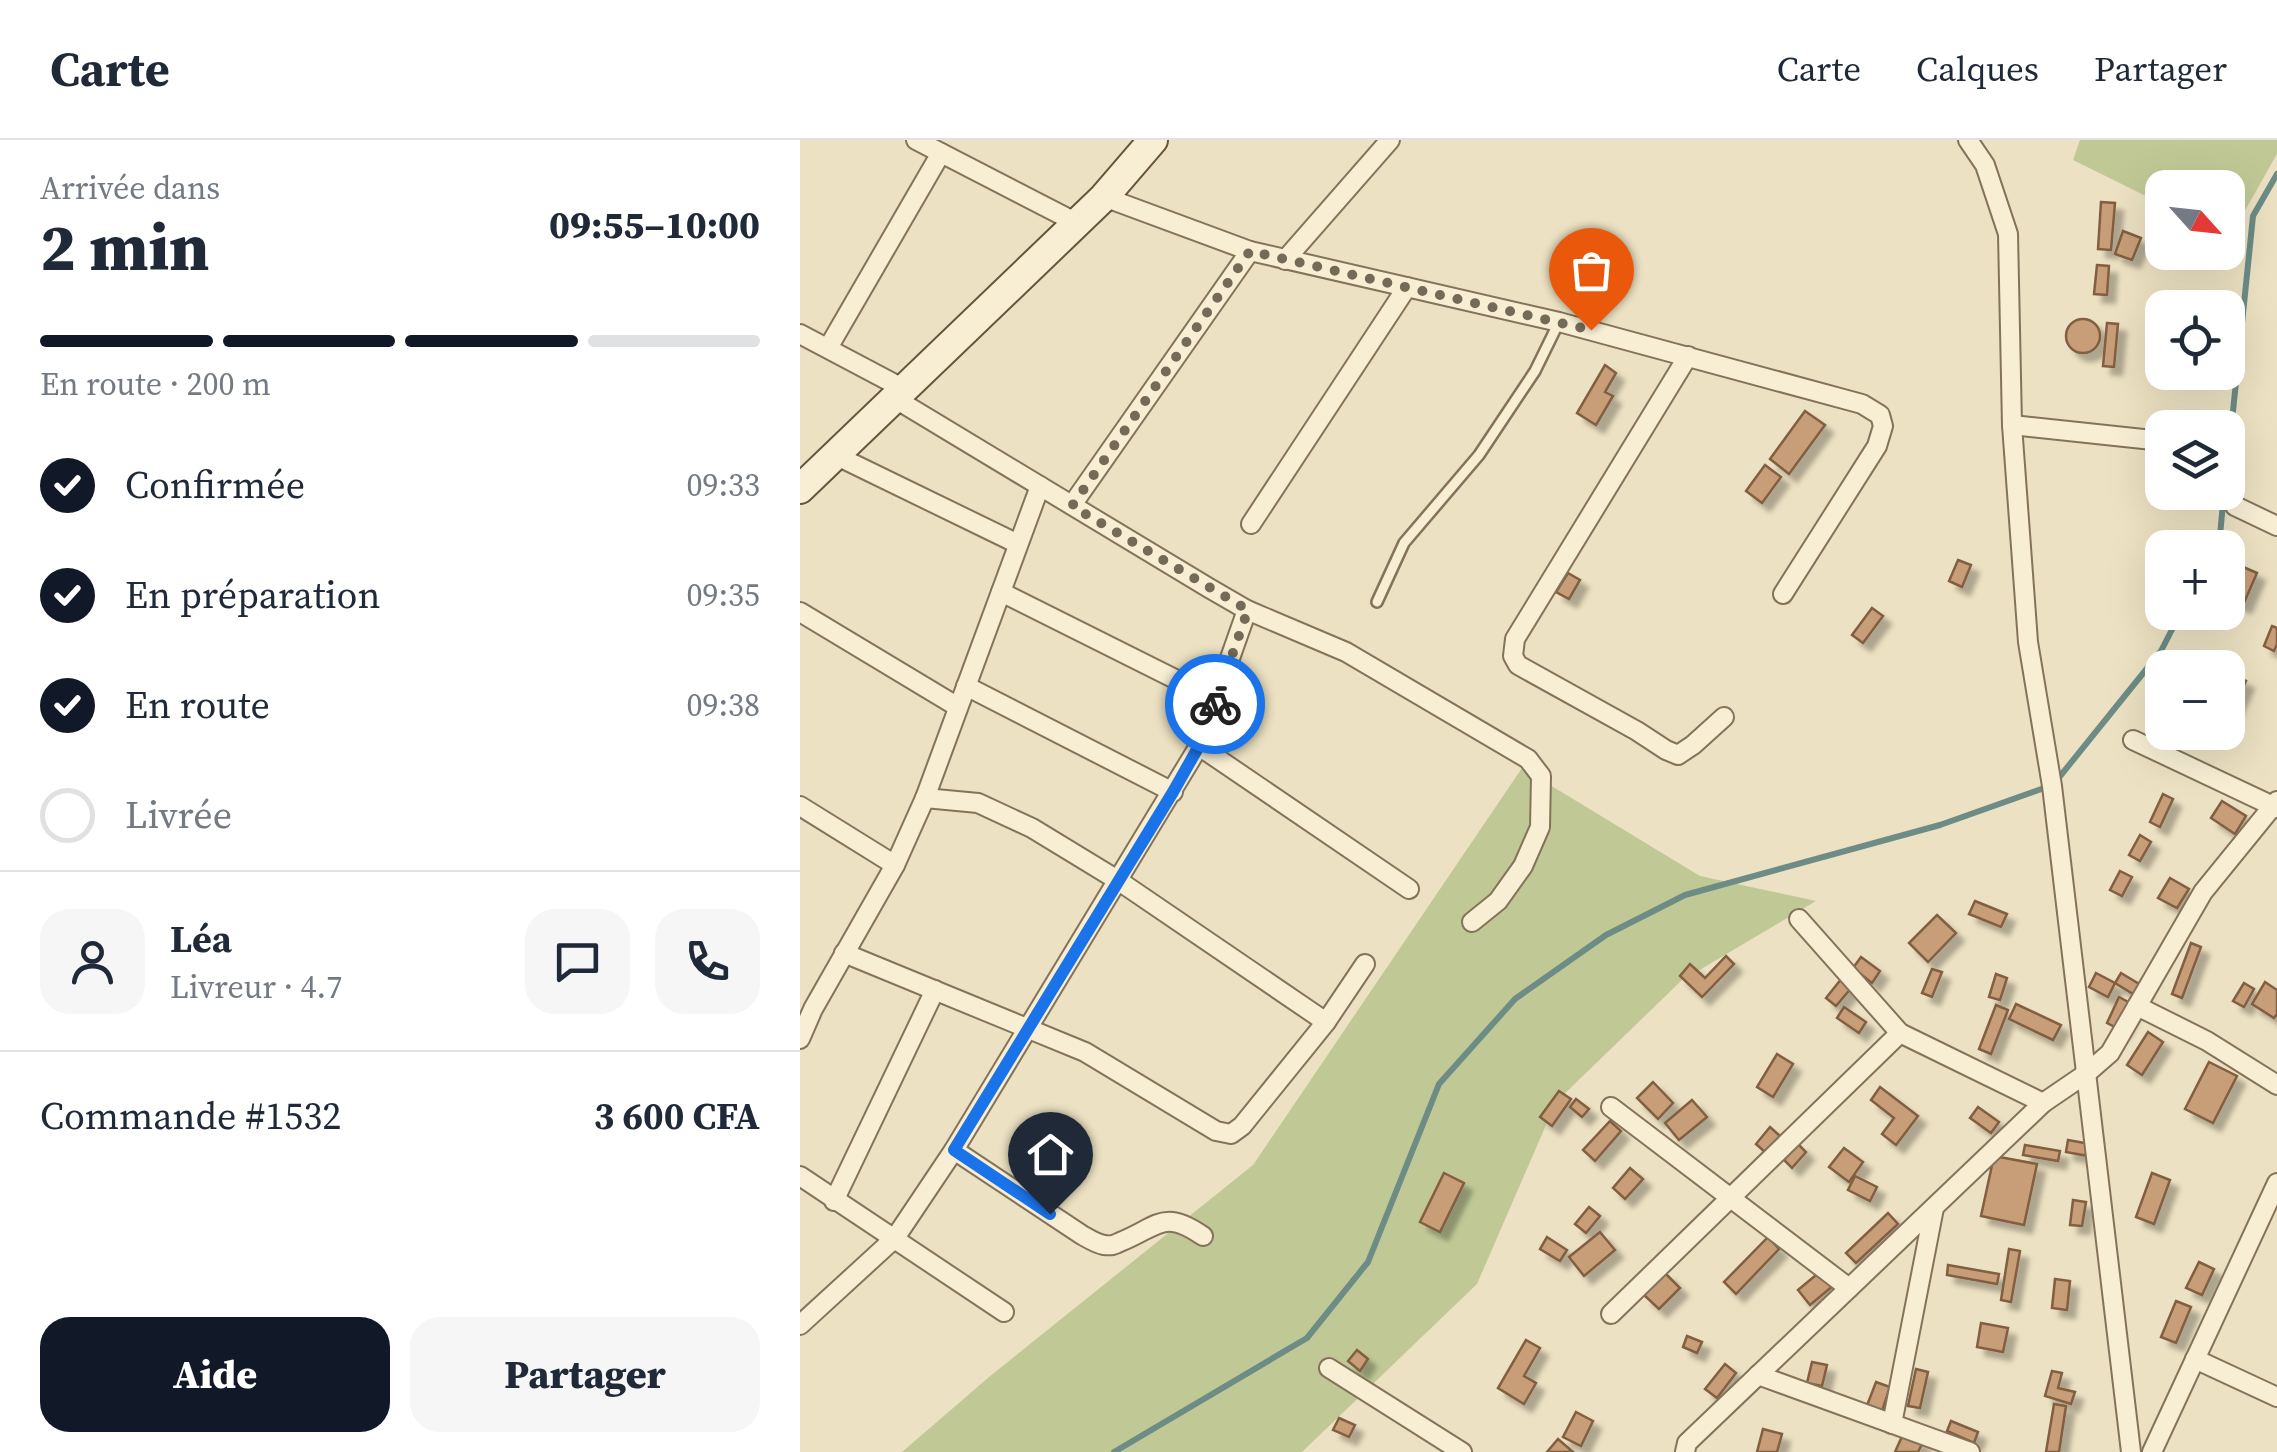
<!DOCTYPE html>
<html lang="fr">
<meta charset="utf-8">
<style>
:root{--surface:#fff;--page:#f6f6f7;--text:#1f2937;--muted:#747a83;--line:#e0e1e3;--accent:#111827}
body{margin:0;font-family:"Source Serif 4",serif;background:var(--page);color:var(--text);height:100vh;display:flex;flex-direction:column;font-size:38px;white-space:nowrap}
*{box-sizing:border-box;margin:0}
p{font-size:32px;color:var(--muted)}
.icon{flex:none;width:55px;height:55px;fill:none;stroke:currentColor;stroke-width:2;stroke-linecap:round;stroke-linejoin:round}
.map{position:relative;flex:1;overflow:hidden}
.side{display:flex;flex-direction:column;background:var(--surface);width:800px}
.side>*{flex:none}
.needle{width:65px;rotate:117deg}
.buttons{position:absolute;left:1345px;top:30px;display:grid;gap:20px}
.buttons a{display:grid;place-items:center;width:100px;height:100px;border-radius:20px;background:var(--surface);box-shadow:0 10px 40px #0002;font-size:50px}
.pin{position:absolute;display:grid;place-items:center;width:85px;height:85px;color:#fff;margin:-102px -42px;border-radius:50% 50% 50% 0;rotate:-45deg;box-shadow:0 0 10px #0007}
.pin .icon{rotate:45deg}
.courier{position:absolute;display:grid;place-items:center;width:100px;height:100px;margin:-50px;border:8px solid #1a73e8;border-radius:50%;background:#fff;color:#222;box-shadow:0 2px 12px #0007}
.summary em{font-style:normal;font-weight:800}
.summary div{display:flex;flex-direction:column-reverse}
.summary{display:flex;align-items:center;justify-content:space-between;height:170px;padding:0 40px}
h1{font-size:65px;font-weight:800;line-height:75px}
.bar{display:grid;grid-template-columns:repeat(4,1fr);gap:15px 10px;align-content:center;height:120px;padding:0 40px}
.bar i{height:12px;border-radius:8px;background:var(--line)}
.bar .on{background:var(--accent)}
.bar p{grid-column:span 4}
.line{display:flex;align-items:center;gap:25px;padding:0 40px;border-top:2px solid var(--line)}
.line div{flex:1}
.round{display:grid;place-items:center;flex:none;width:105px;height:105px;border-radius:30px;background:var(--page)}
ol{padding:0 40px;list-style:none}
li{display:flex;align-items:center;gap:30px;height:110px}
li p{margin-inline-start:auto}
li .icon{padding:10px;border-radius:50%;background:var(--accent);color:#fff;stroke-width:4}
li:last-child{color:var(--muted)}
li i{width:55px;height:55px;border:5px solid var(--line);border-radius:50%}
.button{display:flex;gap:20px;margin-top:auto;padding:20px 40px}
.button a{flex:1;height:115px;border-radius:30px;background:var(--accent);color:#fff;font-size:40px;font-weight:800;line-height:115px;text-align:center}
.button a+a{background:var(--page);color:var(--text)}
header{display:flex;align-items:center;gap:60px;box-sizing:border-box;height:140px;padding:0 50px;background:var(--surface);border-bottom:2px solid var(--line)}
header strong{font-size:48px}
nav{display:flex;gap:55px;margin-inline-start:auto;font-size:35px}
main{display:flex;flex:1;min-height:0}
.map>svg:first-child{display:block}
.green{fill:#c0c996}
.lines{fill:none;stroke-linecap:round;stroke-linejoin:round}
.stream{stroke:#6c8c85;stroke-width:6}
.building{fill:#c89e79;stroke:#825e41;stroke-width:2.5;filter:url(#shadow)}
.lane-casing{stroke:#84735a;stroke-width:14}
.street-casing{stroke:#84735a;stroke-width:22}
.secondary-casing{stroke:#66543d;stroke-width:32}
.lane{stroke:#f7eed4;stroke-width:9}
.street{stroke:#f7eed4;stroke-width:18}
.secondary{stroke:#f7eed4;stroke-width:28}
.done{stroke:#756a57;stroke-width:10;stroke-dasharray:0 18}
.route{stroke:#1a73e8;stroke-width:12}
</style>
<header>
<strong>Carte</strong>
<nav><a>Carte</a><a>Calques</a><a>Partager</a></nav>
</header>
<main>
<section class="side">
<div class="summary"><div><h1>2 min</h1><p>Arrivée dans</p></div><em>09:55–10:00</em></div>
<div class="bar"><i class="on"></i><i class="on"></i><i class="on"></i><i></i><p>En route · 200 m</p></div>
<ol>
<li><svg class="icon" aria-label="check" viewBox="0 0 24 24"><path d="M5 12l5 5 9-10"/></svg>Confirmée<p>09:33</p></li>
<li><svg class="icon" aria-label="check" viewBox="0 0 24 24"><path d="M5 12l5 5 9-10"/></svg>En préparation<p>09:35</p></li>
<li><svg class="icon" aria-label="check" viewBox="0 0 24 24"><path d="M5 12l5 5 9-10"/></svg>En route<p>09:38</p></li>
<li><i></i>Livrée</li>
</ol>
<div class="line" style="height:180px"><a class="round"><svg class="icon" aria-label="person" viewBox="0 0 24 24"><circle cx="12" cy="8" r="4"/><path d="M4 21q1-7 8-7t8 7"/></svg></a><div><b>Léa</b><p>Livreur · 4.7</p></div><a class="round"><svg class="icon" aria-label="chat" viewBox="0 0 24 24"><path d="M4 5h16v11H9l-5 4z"/></svg></a><a class="round"><svg class="icon" aria-label="phone" viewBox="0 0 24 24"><path d="M5 4h4l2 5-3 2q2 4 5 5l2-3 5 2v4C11 20 4 13 5 4z"/></svg></a></div>
<div class="line" style="height:130px"><div>Commande #1532</div><b>3 600 CFA</b></div>
<div class="button"><a>Aide</a><a>Partager</a></div>
</section>
<div class="map">
<svg width="1477" height="1312" viewBox="0 0 1477 1312">
<defs>
<filter id="shadow"><feDropShadow dx="8" dy="8" stdDeviation="2.5" flood-color="#0004"/></filter>
</defs>
<rect width="100%" height="100%" fill="#ece1c2"/>
<g class="green">
<polygon points="1280,0 1477,0 1477,14 1430,97 1428,96 1428,48 1362,48 1362,64 1273,20"/>
<polygon points="722,628 900,736 1016,761 881,841 756,962 677,1144 502,1312 102,1312 189,1237 453,1025"/>
</g>
<g class="lines">
<g class="stream">
<polyline points="1428,320 1453,76 1477,34"/>
<polyline points="1414,408 1420,396 1424,352"/>
<polyline points="1257,640 1361,511 1381,472"/>
<polyline points="314,1312 507,1198 568,1122 639,944 715,859 806,795 885,755 1140,685 1247,647"/>
</g>
</g>
<g class="building">
<polygon points="1301,62 1315,63 1311,110 1298,109"/>
<polygon points="1323,91 1341,98 1332,120 1315,114"/>
<polygon points="1297,125 1309,126 1307,155 1294,154"/>
<circle cx="1283" cy="196" r="17"/>
<polygon points="1307,183 1318,184 1314,227 1303,226"/>
<polygon points="805,225 816,233 805,252 813,256 796,285 777,273"/>
<polygon points="1005,271 1025,285 989,334 970,319"/>
<polygon points="965,325 981,337 962,363 946,351"/>
<polygon points="1158,420 1171,425 1162,447 1149,441"/>
<polygon points="1434,423 1457,433 1443,465 1428,458 1428,437"/>
<polygon points="768,433 780,440 769,459 756,452"/>
<polygon points="1072,468 1083,476 1063,503 1052,495"/>
<polygon points="1472,486 1477,488 1477,504 1474,511 1464,506"/>
<polygon points="1392,516 1417,528 1387,528"/>
<polygon points="1428,533 1446,541 1428,580"/>
<polygon points="1363,654 1373,659 1360,687 1350,682"/>
<polygon points="1422,661 1446,676 1435,694 1411,678"/>
<polygon points="1340,695 1351,702 1340,721 1329,715"/>
<polygon points="1320,731 1332,737 1322,756 1310,750"/>
<polygon points="1370,738 1389,749 1377,768 1358,758"/>
<polygon points="1175,761 1207,774 1201,787 1169,774"/>
<polygon points="1137,775 1156,793 1128,822 1109,803"/>
<polygon points="1391,803 1401,807 1382,858 1372,854"/>
<polygon points="926,816 934,824 902,857 880,836 890,824 905,838"/>
<polygon points="1061,817 1080,831 1072,843 1053,828"/>
<polygon points="1132,829 1142,832 1132,857 1122,853"/>
<polygon points="1296,833 1315,843 1308,857 1289,847"/>
<polygon points="1321,833 1344,847 1338,857 1315,843"/>
<polygon points="1196,834 1207,838 1200,860 1189,857"/>
<polygon points="1042,838 1052,847 1036,866 1026,858"/>
<polygon points="1465,842 1477,850 1477,874 1474,878 1452,864"/>
<polygon points="1444,843 1454,849 1444,867 1433,861"/>
<polygon points="1319,857 1334,865 1321,890 1307,883"/>
<polygon points="1216,864 1261,885 1253,900 1209,879"/>
<polygon points="1196,865 1208,870 1191,914 1179,909"/>
<polygon points="1044,867 1066,882 1059,893 1037,878"/>
<polygon points="1348,892 1363,902 1342,935 1327,925"/>
<polygon points="977,914 993,924 973,957 957,947"/>
<polygon points="1409,922 1437,936 1413,983 1385,969"/>
<polygon points="853,942 873,963 858,979 837,958"/>
<polygon points="1080,947 1118,976 1096,1005 1082,994 1094,978 1071,960"/>
<polygon points="759,951 771,959 752,986 740,977"/>
<polygon points="776,959 789,969 782,977 770,967"/>
<polygon points="892,960 907,977 879,1000 865,983"/>
<polygon points="1178,967 1199,982 1191,993 1170,978"/>
<polygon points="810,981 821,991 795,1021 783,1010"/>
<polygon points="970,987 980,996 966,1013 956,1004"/>
<polygon points="1268,1000 1290,1004 1288,1016 1266,1012"/>
<polygon points="998,1004 1006,1012 992,1028 984,1020"/>
<polygon points="1225,1005 1260,1011 1258,1021 1223,1015"/>
<polygon points="1044,1008 1063,1022 1049,1042 1029,1027"/>
<polygon points="1194,1016 1237,1024 1224,1085 1181,1076"/>
<polygon points="830,1028 843,1039 825,1059 813,1048"/>
<polygon points="644,1033 664,1043 640,1092 620,1082"/>
<polygon points="1352,1033 1370,1040 1354,1084 1336,1077"/>
<polygon points="1055,1036 1077,1047 1070,1061 1048,1050"/>
<polygon points="1273,1060 1286,1062 1282,1086 1270,1085"/>
<polygon points="789,1067 800,1076 786,1093 775,1084"/>
<polygon points="1088,1073 1098,1084 1056,1123 1046,1113"/>
<polygon points="800,1092 815,1110 784,1136 769,1117"/>
<polygon points="747,1097 767,1110 760,1121 740,1109"/>
<polygon points="968,1097 979,1109 936,1154 924,1142"/>
<polygon points="1209,1109 1220,1111 1211,1162 1201,1160"/>
<polygon points="1399,1122 1414,1129 1402,1155 1386,1148"/>
<polygon points="1148,1125 1199,1134 1197,1144 1147,1135"/>
<polygon points="1022,1130 1034,1145 1010,1165 998,1150"/>
<polygon points="865,1133 880,1148 859,1169 844,1155"/>
<polygon points="1255,1139 1270,1141 1267,1170 1252,1168"/>
<polygon points="1376,1161 1391,1167 1376,1203 1361,1197"/>
<polygon points="1181,1183 1208,1188 1203,1212 1177,1207"/>
<polygon points="887,1196 902,1202 897,1213 883,1207"/>
<polygon points="726,1200 740,1208 724,1236 736,1243 724,1264 698,1248"/>
<polygon points="557,1210 568,1219 560,1231 548,1221"/>
<polygon points="1012,1222 1027,1225 1022,1246 1007,1243"/>
<polygon points="925,1224 936,1233 917,1258 905,1249"/>
<polygon points="1116,1229 1128,1232 1120,1268 1108,1266"/>
<polygon points="1252,1231 1262,1233 1258,1248 1275,1252 1271,1264 1245,1256"/>
<polygon points="1076,1242 1090,1247 1081,1274 1066,1268"/>
<polygon points="1254,1264 1266,1266 1259,1312 1246,1312"/>
<polygon points="776,1272 793,1281 781,1306 763,1297"/>
<polygon points="539,1278 555,1285 549,1297 533,1290"/>
<polygon points="1151,1281 1178,1292 1174,1303 1147,1291"/>
<polygon points="963,1289 982,1294 977,1312 957,1312"/>
<polygon points="1103,1294 1123,1302 1118,1312 1095,1312"/>
<polygon points="758,1299 773,1312 747,1312"/>
</g>
<g class="lines">
<g class="lane-casing">
<polyline id="lane" points="577,462 604,403 679,315 735,231 759,182"/>
</g>
<g class="street-casing">
<g id="street">
<polyline points="116,0 277,83"/>
<polyline points="1168,0 1185,25 1208,94 1212,285 1228,502 1252,646 1331,1312"/>
<polyline points="304,57 450,111 759,182 1062,264 1080,275 1083,286 1077,306 983,454"/>
<polyline points="485,120 590,0"/>
<polyline points="0,194 104,249"/>
<polyline points="28,208 141,13"/>
<polyline points="888,216 715,499 713,516 718,525 837,591 866,610 878,615 893,605 924,577"/>
<polyline points="94,258 409,448 447,470 546,512 728,619 741,636 740,687 723,726 698,761 672,782"/>
<polyline points="1212,285 1362,301"/>
<polyline points="35,315 218,404"/>
<polyline points="272,365 450,111"/>
<polyline points="1435,366 1477,386"/>
<polyline points="451,384 607,147"/>
<polyline points="201,452 417,560"/>
<polyline points="0,472 158,567"/>
<polyline points="166,546 373,652"/>
<polyline points="1333,600 1477,668"/>
<polyline points="399,606 609,749"/>
<polyline points="125,658 178,663 232,688 319,741 526,882 565,824"/>
<polyline points="0,666 95,725"/>
<polyline points="999,779 1100,893 1243,963"/>
<polyline points="44,813 285,912 416,991 431,994 442,986 526,882"/>
<polyline points="1337,866 1407,901 1477,945"/>
<polyline points="0,899 13,869 95,725 125,658 240,346"/>
<polyline points="811,967 1049,1148"/>
<path d="M154,1010l128,85c7,4 15,9 22,10 8,1 10,0 16,-3 38,-15 43,-34 83,-6"/>
<polyline points="0,1036 204,1172"/>
<polyline points="34,1061 135,850"/>
<polyline points="811,1174 1100,893"/>
<polyline points="0,1185 95,1098 154,1010 399,606 447,470"/>
<polyline points="1395,1219 1477,1257"/>
<polyline points="529,1228 662,1312"/>
<polyline points="958,1235 1170,1312"/>
<polyline points="1092,1284 1134,1068"/>
<polyline points="885,1312 887,1303 1243,963 1287,933 1310,913 1403,752 1477,661"/>
<polyline points="1352,1312 1477,1043"/>
</g>
</g>
<g class="secondary-casing">
<polyline id="secondary" points="0,349 304,57 353,0"/>
</g>
<use href="#lane" class="lane"/>
<use href="#street" class="street"/>
<use href="#secondary" class="secondary"/>
</g>
<g class="lines">
<polyline class="done" points="415,564 448,470 272,366 450,111 791,190"/>
<polyline class="route" points="250,1074 154,1010 373,652 399,606 415,564"/>
</g>
</svg>
<div class="buttons">
<a><svg class="needle" viewBox="-14 -14 28 28"><path d="M0-13l5 13h-10z" fill="#e53935"/><path d="M0 13l5-13h-10z" fill="#747a83"/></svg></a>
<a><svg class="icon" aria-label="locate" viewBox="0 0 24 24"><circle cx="12" cy="12" r="6"/><path d="M12 2v4M12 18v4M2 12h4M18 12h4"/></svg></a>
<a><svg class="icon" aria-label="layers" viewBox="0 0 24 24"><path d="M12 4l9 5-9 5-9-5zM3 14l9 5 9-5"/></svg></a>
<a>+</a>
<a>−</a>
</div>
<div class="pin" style="left:791px;top:190px;background:#ea580c"><svg class="icon" aria-label="bag" viewBox="0 0 24 24"><path d="M5 8h14l-1 12H6zM9 8a3 3 0 0 1 6 0"/></svg></div>
<div class="pin" style="left:250px;top:1074px;background:#1f2937"><svg class="icon" aria-label="home" viewBox="0 0 24 24"><path d="M3 11l9-7 9 7M6 9v11h12V9"/></svg></div>
<div class="courier" style="left:415px;top:564px"><svg class="icon" aria-label="bike" viewBox="0 0 24 24"><circle cx="6" cy="16" r="4"/><circle cx="18" cy="16" r="4"/><path d="M6 16l4-8h5l3 8M10 8l3 8H6M13 5h3"/></svg></div>
</div>
</main>
